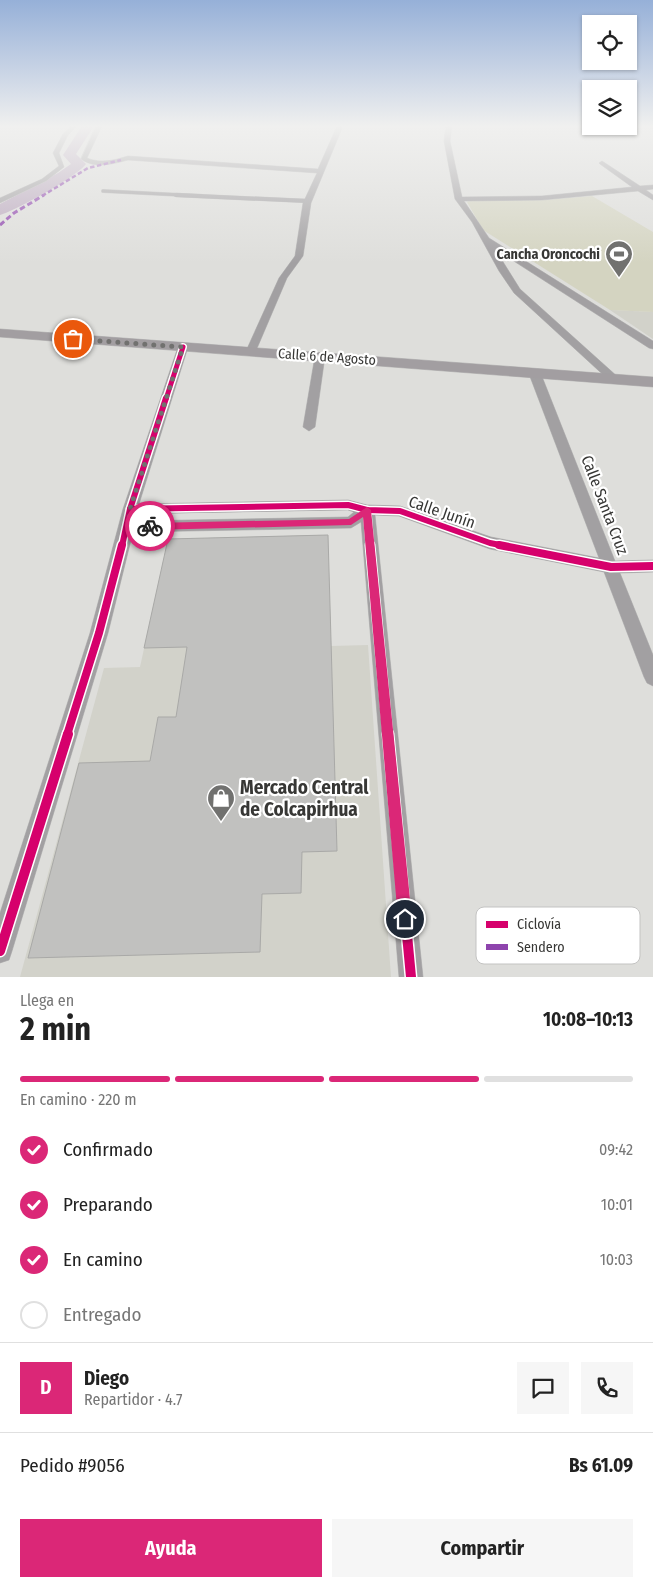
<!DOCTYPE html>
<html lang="es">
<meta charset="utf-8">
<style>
:root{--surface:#fff;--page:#f6f6f6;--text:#222;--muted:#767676;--line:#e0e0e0;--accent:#db2777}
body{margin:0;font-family:"Fira Sans Condensed",sans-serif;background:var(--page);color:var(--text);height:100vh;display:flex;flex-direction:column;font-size:19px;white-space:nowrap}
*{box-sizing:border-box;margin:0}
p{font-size:16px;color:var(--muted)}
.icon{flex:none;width:28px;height:28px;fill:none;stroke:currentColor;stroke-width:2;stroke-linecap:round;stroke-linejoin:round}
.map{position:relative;height:977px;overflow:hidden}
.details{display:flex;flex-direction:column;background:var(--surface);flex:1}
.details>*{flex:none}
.tools{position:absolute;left:582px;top:15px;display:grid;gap:10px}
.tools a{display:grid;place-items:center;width:55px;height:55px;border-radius:0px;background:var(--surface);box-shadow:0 1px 4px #0004;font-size:25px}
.pin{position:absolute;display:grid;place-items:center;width:42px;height:42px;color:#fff;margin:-21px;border:2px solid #fff;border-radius:50%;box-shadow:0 1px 5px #0007}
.courier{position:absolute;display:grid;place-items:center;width:50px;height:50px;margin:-25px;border:4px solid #db2777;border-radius:50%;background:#fff;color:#222;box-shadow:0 1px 6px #0007}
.head em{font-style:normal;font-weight:700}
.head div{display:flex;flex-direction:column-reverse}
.head{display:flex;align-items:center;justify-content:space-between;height:85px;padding:0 20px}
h1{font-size:32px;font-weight:700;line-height:38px}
.bar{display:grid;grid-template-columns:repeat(4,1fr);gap:8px 5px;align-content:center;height:60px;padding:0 20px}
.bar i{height:6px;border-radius:4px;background:var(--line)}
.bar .on{background:var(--accent)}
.bar p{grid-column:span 4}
.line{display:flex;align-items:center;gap:12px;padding:0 20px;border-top:1px solid var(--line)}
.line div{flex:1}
.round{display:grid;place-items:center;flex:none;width:52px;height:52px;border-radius:0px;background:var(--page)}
ol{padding:0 20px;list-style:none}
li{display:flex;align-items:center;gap:15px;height:55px}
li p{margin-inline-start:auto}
li .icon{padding:5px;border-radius:50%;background:var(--accent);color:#fff;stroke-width:4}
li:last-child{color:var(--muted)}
li i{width:28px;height:28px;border:2px solid var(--line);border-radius:50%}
.cta{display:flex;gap:10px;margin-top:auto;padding:10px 20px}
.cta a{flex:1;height:58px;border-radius:0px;background:var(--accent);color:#fff;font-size:20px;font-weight:700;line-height:58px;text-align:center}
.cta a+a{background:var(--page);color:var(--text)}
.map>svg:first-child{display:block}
.built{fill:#d2d2ca}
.green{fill:#d4d4c1}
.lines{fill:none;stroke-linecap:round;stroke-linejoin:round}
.river{fill:#bcaabf;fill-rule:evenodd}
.building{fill:#c1c1bf;stroke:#a9a9a7}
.lane-far1-casing{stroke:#bcbcbb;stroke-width:4}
.lane-casing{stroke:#bcbcbb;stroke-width:4.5}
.street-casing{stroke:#bcbcbb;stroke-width:1}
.secondary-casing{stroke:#bcbcbb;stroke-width:1}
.lane-far1{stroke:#a2a0a2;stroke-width:3}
.lane{stroke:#a2a0a2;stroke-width:4}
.street{fill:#a2a0a2;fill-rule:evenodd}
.secondary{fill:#a29ea1;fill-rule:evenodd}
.quiet-far1{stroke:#8e44ad;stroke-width:2.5;stroke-dasharray:4.5 2.5;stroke-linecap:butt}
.quiet{stroke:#8e44ad;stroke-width:3;stroke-dasharray:5.5 3;stroke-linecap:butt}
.cycleway-far3-casing{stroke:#fff;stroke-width:8}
.cycleway-far2-casing{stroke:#fff;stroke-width:9}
.cycleway-far1-casing{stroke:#fff;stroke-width:11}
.cycleway-casing{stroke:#fff;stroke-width:13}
.cycleway-far3{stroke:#d6006c;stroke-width:5}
.cycleway-far2{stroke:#d6006c;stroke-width:6}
.cycleway-far1{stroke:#d6006c;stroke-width:8}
.cycleway{stroke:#d6006c;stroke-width:10}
.route{fill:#db2777}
.done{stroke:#71716f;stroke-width:5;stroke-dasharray:0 9}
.labels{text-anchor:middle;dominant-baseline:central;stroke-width:4.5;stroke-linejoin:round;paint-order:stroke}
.far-poi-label{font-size:14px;font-weight:bold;fill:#373735;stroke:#fff;text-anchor:end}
.far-street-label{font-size:14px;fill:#373735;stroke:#fff}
.street-label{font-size:16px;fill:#373735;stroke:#fff}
.near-poi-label{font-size:19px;font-weight:bold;fill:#373735;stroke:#fff;text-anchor:start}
.key{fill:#fff;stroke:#c3c3c2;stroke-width:1}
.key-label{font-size:14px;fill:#373735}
</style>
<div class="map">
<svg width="653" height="977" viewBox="0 0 653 977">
<rect width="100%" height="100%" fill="#dededb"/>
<g class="built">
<polygon points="610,310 653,312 653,339"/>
<polygon points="328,535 331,646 368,645 391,977 20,977 104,668 140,667 168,539"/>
</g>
<polygon class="green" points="592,196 653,232 653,312 610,310 483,230 467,202 471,200 544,200"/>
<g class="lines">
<path class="river" d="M82,126h12l-18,28 10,10c-10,13 -69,46 -86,51v-11l58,-31 13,-9 -8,-9z"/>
</g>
<polygon class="building" points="328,535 337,851 302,852 301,893 262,894 260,952 28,958 79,763 150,761 158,717 176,717 187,647 144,648 168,539"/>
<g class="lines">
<g class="lane-far1-casing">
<polyline id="lane-far1" points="103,191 202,196"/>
</g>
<g class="lane-casing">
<polyline id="lane" points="176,195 308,201"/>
</g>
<g class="street-casing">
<g id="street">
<polygon points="71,126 77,126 68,135 59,153 64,167 46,181 0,203 0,198 42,179 59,166 53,153 63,134"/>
<path d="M96,126h6l-15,32c14,6 28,2 41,-2l190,13 19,-43h6l-32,77 -8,53 -16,22 -32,75 -4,1 -5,-3 33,-73 16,-22 8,-53 14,-30 -189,-13c-15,4 -34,9 -47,-1z"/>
<polygon points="446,126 452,126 450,141 462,197 542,196 632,187 600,164 599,163 602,161 640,186 653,185 653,189 646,190 653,195 653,200 638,191 542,200 464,201 489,238 653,341 653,349 649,348 495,249 520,289 619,378 621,380 619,382 611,382 514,293 499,271 472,222 455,199 444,141"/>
<path d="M183,344l5,3 -49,157 209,-4 19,5 33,1 91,31 108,21 -70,-184 6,-3 6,3 74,187 38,-1v12l-33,1 33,82v31l-6,-3 -3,-6 -40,-105 -114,-23 -91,-33 -24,-1 48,462h-24l-38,-455 -10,6 -218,4 -25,101 -96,318 -3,9 -9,3v-50l90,-280 33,-124 55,-162zM348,510l6,2 -6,5 -213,4 1,-7z"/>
<polygon points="320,353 325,356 315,427 309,431 303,427 315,356"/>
</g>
</g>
<g class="secondary-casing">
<polygon id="secondary" points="0,329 653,377 653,387 0,337"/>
</g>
<use href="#lane-far1" class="lane-far1"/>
<use href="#lane" class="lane"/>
<use href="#street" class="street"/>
<use href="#secondary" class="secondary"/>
<polyline class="quiet-far1" points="42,196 88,168 121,160"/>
<polyline class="quiet" points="0,225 14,213 44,195"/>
<g class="cycleway-far3-casing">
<polyline id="cycleway-far3" points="166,399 183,347"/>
</g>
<g class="cycleway-far2-casing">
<g id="cycleway-far2">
<polyline points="130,509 348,505 367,510 400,511 490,543 505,546"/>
<polyline points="367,510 370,546"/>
<polyline points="122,546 130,509 166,398"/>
</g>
</g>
<g class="cycleway-far1-casing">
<g id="cycleway-far1">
<polyline points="370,545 388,735"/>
<polyline points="499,545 611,567 653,566"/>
<polyline points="67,735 99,633 122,545"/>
</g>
</g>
<g class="cycleway-casing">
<g id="cycleway">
<polyline points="388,734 411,977"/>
<polyline points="0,951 68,734"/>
</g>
</g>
<use href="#cycleway-far3" class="cycleway-far3"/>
<use href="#cycleway-far2" class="cycleway-far2"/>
<use href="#cycleway-far1" class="cycleway-far1"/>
<use href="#cycleway" class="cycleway"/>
</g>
<linearGradient id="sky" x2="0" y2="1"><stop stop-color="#96b0d8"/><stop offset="0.48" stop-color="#f0f0ef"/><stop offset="1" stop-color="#f0f0ef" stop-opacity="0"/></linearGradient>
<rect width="653" height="263" fill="url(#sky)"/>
<polygon class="route" points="367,507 371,510 412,919 410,924 405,926 400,924 398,919 363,517 351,525 150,530 146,526 150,523 349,519"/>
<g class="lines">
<polyline class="done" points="73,339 183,347 130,509 128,527 150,526"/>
</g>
<defs>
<g id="stadium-pin" transform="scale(1.4375)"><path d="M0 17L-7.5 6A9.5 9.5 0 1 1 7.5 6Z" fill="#71716f" stroke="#fff"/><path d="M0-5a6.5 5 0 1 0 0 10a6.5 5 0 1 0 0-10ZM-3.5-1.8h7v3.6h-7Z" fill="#fff"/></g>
<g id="shop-pin" transform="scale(1.4375)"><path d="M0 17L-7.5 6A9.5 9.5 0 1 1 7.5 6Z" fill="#71716f" stroke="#fff"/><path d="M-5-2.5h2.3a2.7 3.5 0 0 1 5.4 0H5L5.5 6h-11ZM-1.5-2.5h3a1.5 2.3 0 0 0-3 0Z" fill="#fff"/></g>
</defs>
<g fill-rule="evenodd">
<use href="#stadium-pin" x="619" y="254"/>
<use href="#shop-pin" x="221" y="798"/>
</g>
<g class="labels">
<g class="far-poi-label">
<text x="600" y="254">Cancha Oroncochi</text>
</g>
<g class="far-street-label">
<text transform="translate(327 357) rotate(4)">Calle 6 de Agosto</text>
</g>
<g class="street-label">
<text transform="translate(605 505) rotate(69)">Calle Santa Cruz</text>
<text transform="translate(442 512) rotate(19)">Calle Junín</text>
</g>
<g class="near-poi-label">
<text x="240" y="787">Mercado Central<tspan x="240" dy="22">de Colcapirhua</tspan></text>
</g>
</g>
<rect x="476" y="907" width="164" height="57" rx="8" class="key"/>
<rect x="486" y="921" width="22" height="7" fill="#d6006c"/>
<rect x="486" y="944" width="22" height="6" fill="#8e44ad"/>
<g class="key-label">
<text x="517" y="929">Ciclovía</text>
<text x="517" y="952">Sendero</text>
</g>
</svg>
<div class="tools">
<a><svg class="icon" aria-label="locate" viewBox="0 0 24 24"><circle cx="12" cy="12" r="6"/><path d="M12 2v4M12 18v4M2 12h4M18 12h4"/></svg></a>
<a><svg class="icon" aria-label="layers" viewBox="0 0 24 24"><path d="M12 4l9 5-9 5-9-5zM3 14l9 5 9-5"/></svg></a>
</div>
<div class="pin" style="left:73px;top:339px;background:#ea580c"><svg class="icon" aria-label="bag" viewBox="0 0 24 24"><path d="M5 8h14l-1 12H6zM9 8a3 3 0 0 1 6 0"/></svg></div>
<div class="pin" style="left:405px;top:919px;background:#1f2937"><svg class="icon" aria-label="home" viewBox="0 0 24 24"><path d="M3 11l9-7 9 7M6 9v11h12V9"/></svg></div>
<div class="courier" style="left:150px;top:526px"><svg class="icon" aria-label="bike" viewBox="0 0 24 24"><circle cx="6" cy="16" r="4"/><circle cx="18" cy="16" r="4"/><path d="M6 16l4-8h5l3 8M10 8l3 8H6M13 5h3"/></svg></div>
</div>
<section class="details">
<div class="head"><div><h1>2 min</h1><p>Llega en</p></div><em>10:08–10:13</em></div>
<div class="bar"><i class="on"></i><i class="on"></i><i class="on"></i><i></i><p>En camino · 220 m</p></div>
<ol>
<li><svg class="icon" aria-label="check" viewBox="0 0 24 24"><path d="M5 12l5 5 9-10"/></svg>Confirmado<p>09:42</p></li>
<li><svg class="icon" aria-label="check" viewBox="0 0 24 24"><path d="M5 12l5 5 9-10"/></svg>Preparando<p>10:01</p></li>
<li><svg class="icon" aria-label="check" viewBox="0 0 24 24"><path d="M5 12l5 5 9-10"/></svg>En camino<p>10:03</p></li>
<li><i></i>Entregado</li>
</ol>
<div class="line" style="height:90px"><b class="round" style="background:var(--accent);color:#fff">D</b><div><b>Diego</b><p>Repartidor · 4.7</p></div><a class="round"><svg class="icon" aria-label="chat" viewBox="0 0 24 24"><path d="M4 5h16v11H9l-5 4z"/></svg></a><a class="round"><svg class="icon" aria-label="phone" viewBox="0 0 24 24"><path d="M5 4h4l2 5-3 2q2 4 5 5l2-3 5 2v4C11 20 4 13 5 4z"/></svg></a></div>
<div class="line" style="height:65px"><div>Pedido #9056</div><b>Bs 61.09</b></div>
<div class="cta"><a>Ayuda</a><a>Compartir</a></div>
</section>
